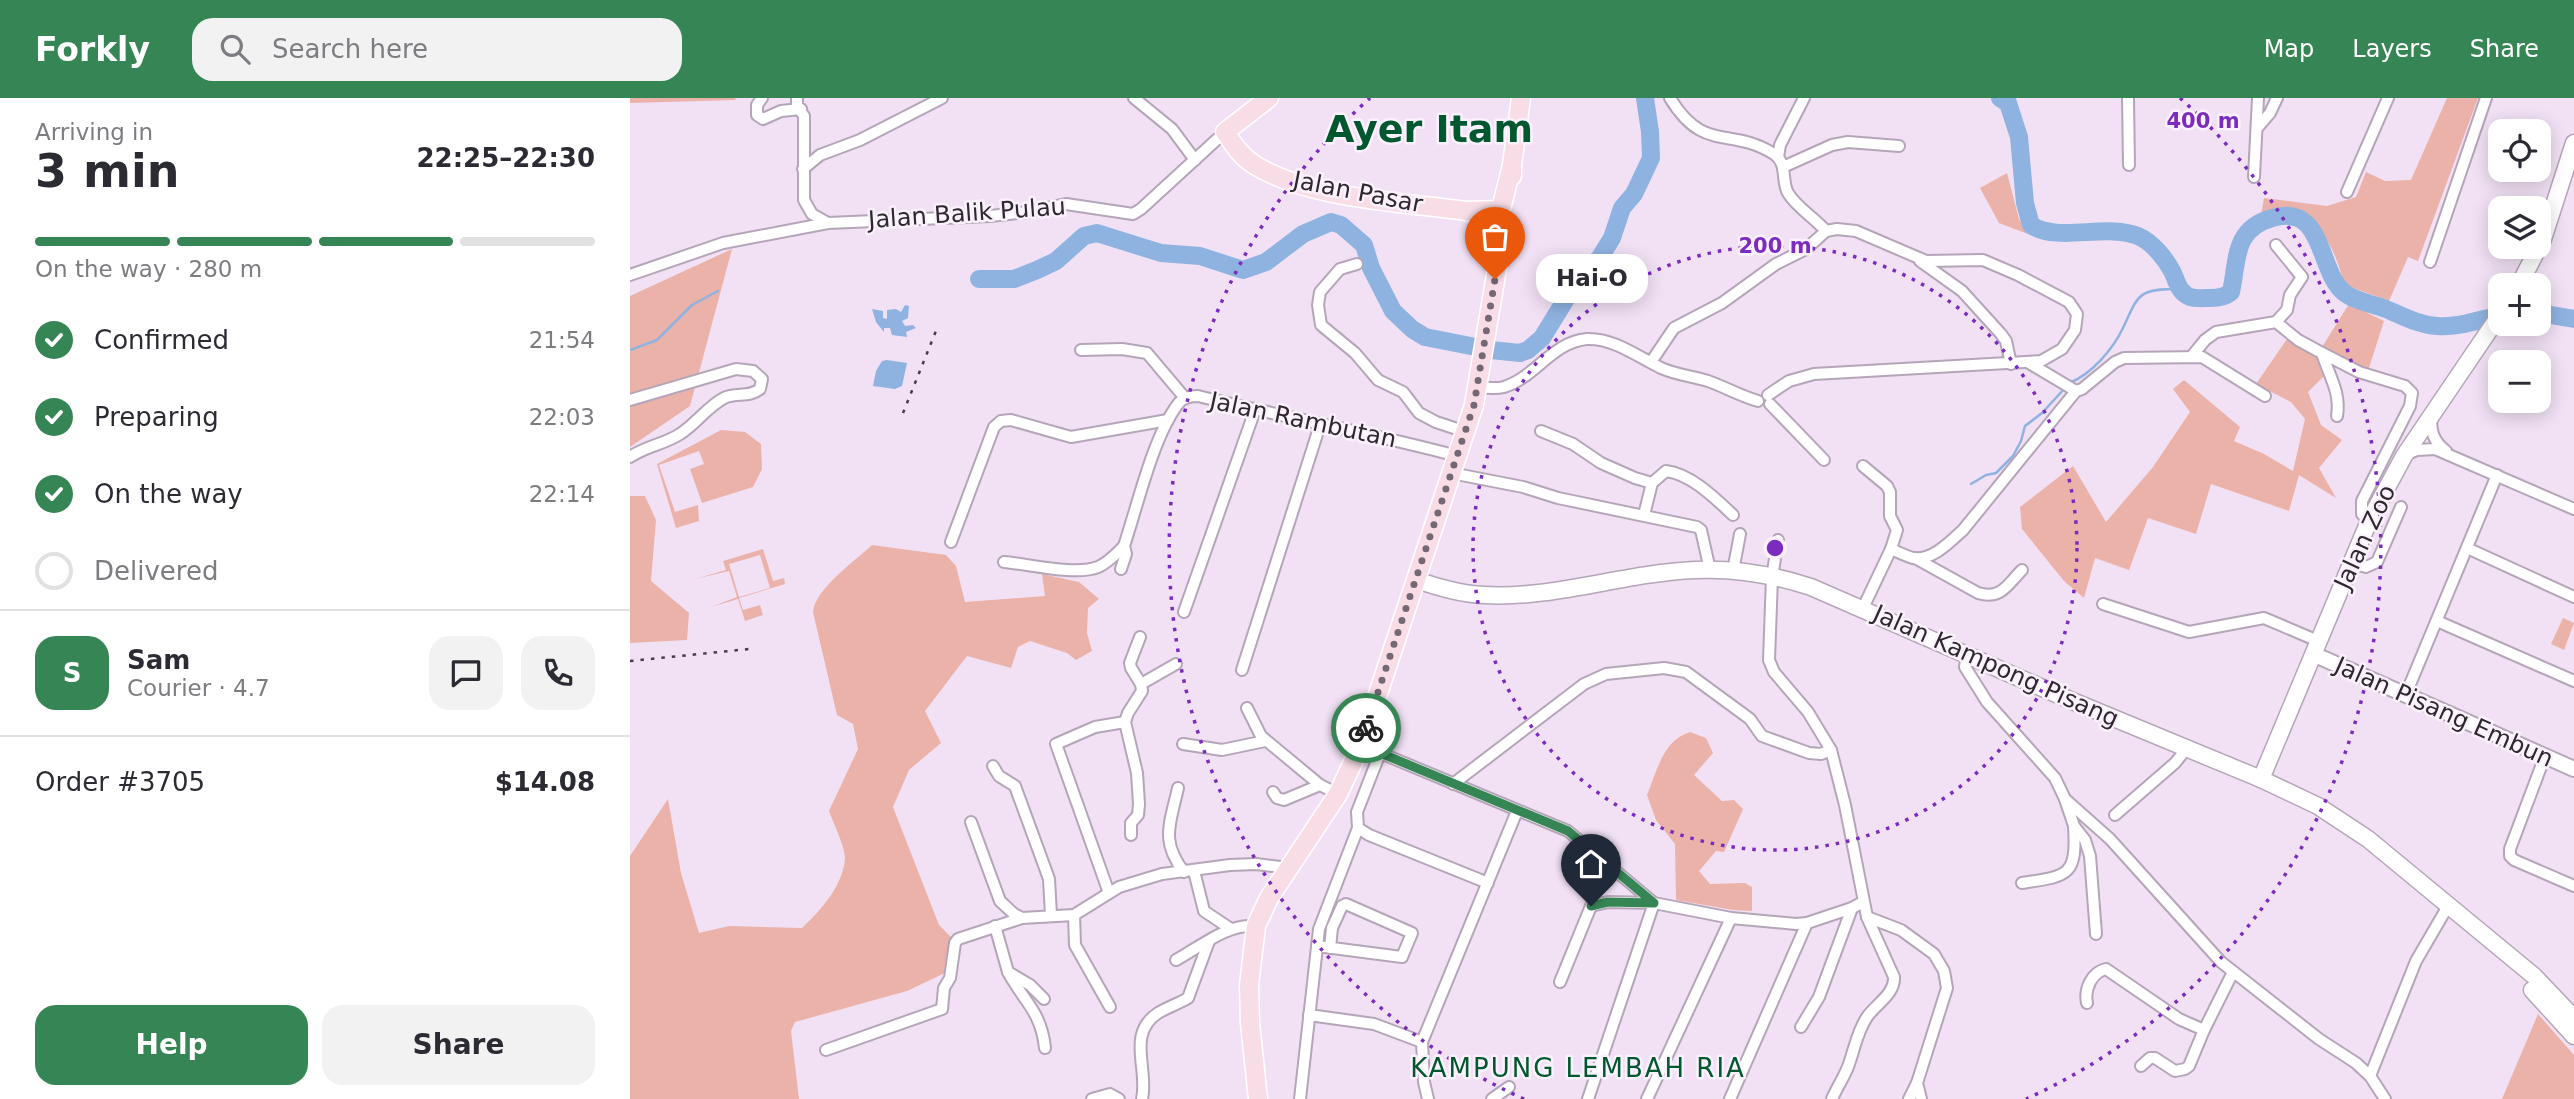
<!DOCTYPE html>
<meta charset="utf-8">
<style>
:root{--surface:#fff;--page:#f2f2f3;--text:#2b2b33;--muted:#7c7c81;--line:#e1e1e2;--accent:#368555}
body{margin:0;font-family:"DejaVu Sans",sans-serif;background:var(--page);color:var(--text);height:100vh;display:flex;flex-direction:column;font-size:26px;white-space:nowrap}
*{box-sizing:border-box;margin:0}
p{font-size:23px;color:var(--muted)}
.icon{flex:none;width:38px;height:38px;fill:none;stroke:currentColor;stroke-width:2;stroke-linecap:round;stroke-linejoin:round}
.map{position:relative;flex:1;overflow:hidden}
.details{display:flex;flex-direction:column;background:var(--surface);width:630px}
.details>*{flex:none}
.tools{position:absolute;left:1858px;top:21px;display:grid;gap:14px}
.tools a{display:grid;place-items:center;width:63px;height:63px;border-radius:14px;background:var(--surface);box-shadow:0 4px 18px #0003;font-size:35px}
.pin{position:absolute;display:grid;place-items:center;width:60px;height:60px;color:#fff;margin:-72px -30px;border-radius:50% 50% 50% 0;rotate:-45deg;box-shadow:0 0 7px #0007}
.pin .icon{rotate:45deg}
.courier{position:absolute;display:grid;place-items:center;width:70px;height:70px;margin:-35px;border:5px solid #368555;border-radius:50%;background:#fff;color:#222;box-shadow:0 2px 9px #0007}
.bubble{position:absolute;height:49px;border-radius:21px;background:var(--surface);box-shadow:0 4px 18px #0003;font-size:23px;font-weight:600;line-height:49px;text-align:center}
.headline em{font-style:normal;font-weight:600}
.headline div{display:flex;flex-direction:column-reverse}
.headline{display:flex;align-items:center;justify-content:space-between;height:119px;padding:0 35px}
h1{font-size:46px;font-weight:600;line-height:52px}
.bar{display:grid;grid-template-columns:repeat(4,1fr);gap:10px 7px;align-content:center;height:84px;padding:0 35px}
.bar i{height:9px;border-radius:5px;background:var(--line)}
.bar .current{background:var(--accent)}
.bar p{grid-column:span 4}
.line{display:flex;align-items:center;gap:18px;padding:0 35px;border-top:2px solid var(--line)}
.line div{flex:1}
.round{display:grid;place-items:center;flex:none;width:74px;height:74px;border-radius:21px;background:var(--page)}
ol{padding:0 35px;list-style:none}
li{display:flex;align-items:center;gap:21px;height:77px}
li p{margin-inline-start:auto}
li .icon{padding:7px;border-radius:50%;background:var(--accent);color:#fff;stroke-width:4}
li:last-child{color:var(--muted)}
li i{width:38px;height:38px;border:4px solid var(--line);border-radius:50%}
.cta{display:flex;gap:14px;margin-top:auto;padding:14px 35px}
.cta a{flex:1;height:80px;border-radius:21px;background:var(--accent);color:#fff;font-size:28px;font-weight:600;line-height:80px;text-align:center}
.cta a+a{background:var(--page);color:var(--text)}
header{display:flex;align-items:center;gap:42px;box-sizing:border-box;height:98px;padding:0 35px;background:var(--accent);color:#fff}
header strong{font-size:33px}
nav{display:flex;gap:38px;margin-inline-start:auto;font-size:24px}
.search{width:490px;height:63px;background:var(--page);display:flex;align-items:center;gap:18px;box-sizing:border-box;padding:0 24px;border-radius:21px;color:var(--muted);font-size:26px}
main{display:flex;flex:1;min-height:0}
.map>svg:first-child{display:block}
.green{fill:#ebb2a9;fill-rule:evenodd}
.water{fill:#8fb3e1}
.lines{fill:none;stroke-linecap:round;stroke-linejoin:round}
.stream{stroke:#8fb3e1;stroke-width:2.5}
.river{stroke:#8fb3e1;stroke-width:18}
.minor-casing{stroke:#b5a5b8;stroke-width:14}
.tertiary-casing{stroke:#b5a5b8;stroke-width:18}
.secondary-casing{stroke:#b5a5b8;stroke-width:19}
.primary-casing{stroke:#fff;stroke-width:21}
.minor{stroke:#fff;stroke-width:10}
.tertiary{stroke:#fff;stroke-width:14}
.secondary{stroke:#fff;stroke-width:16}
.primary{stroke:#f8dde6;stroke-width:18}
.rail{stroke:#463e47;stroke-width:2.5;stroke-dasharray:3.5 7;stroke-linecap:butt}
.done{stroke:#736874;stroke-width:7;stroke-dasharray:0 12.6}
.route{stroke:#368555;stroke-width:9}
.ring{fill:none;stroke:#7b2cbf;stroke-width:3.5;stroke-dasharray:3.5 7}
.labels{text-anchor:middle;dominant-baseline:central;stroke-width:5;stroke-linejoin:round;paint-order:stroke}
.street-label{font-size:24px;fill:#2e272f;stroke:#fbf1fd}
.neighbourhood-label{font-size:26px;letter-spacing:2px;fill:#01572e;stroke:#fbf1fd}
.town-label{font-size:38px;font-weight:bold;fill:#01572e;stroke:#fbf1fd}
.centre{fill:#7b2cbf;stroke:#fbf1fd;stroke-width:3.5}
.ring-label{font-size:21px;text-anchor:middle;font-weight:bold;fill:#7b2cbf;stroke:#fbf1fd;stroke-width:5;stroke-linejoin:round;paint-order:stroke}
</style>
<header>
<strong>Forkly</strong>
<div class="search"><svg class="icon" aria-label="search" viewBox="0 0 24 24"><circle cx="10" cy="10" r="6"/><path d="M15 15l6 6"/></svg>Search here</div>
<nav><a>Map</a><a>Layers</a><a>Share</a></nav>
</header>
<main>
<section class="details">
<div class="headline"><div><h1>3 min</h1><p>Arriving in</p></div><em>22:25–22:30</em></div>
<div class="bar"><i class="current"></i><i class="current"></i><i class="current"></i><i></i><p>On the way · 280 m</p></div>
<ol>
<li><svg class="icon" aria-label="check" viewBox="0 0 24 24"><path d="M5 12l5 5 9-10"/></svg>Confirmed<p>21:54</p></li>
<li><svg class="icon" aria-label="check" viewBox="0 0 24 24"><path d="M5 12l5 5 9-10"/></svg>Preparing<p>22:03</p></li>
<li><svg class="icon" aria-label="check" viewBox="0 0 24 24"><path d="M5 12l5 5 9-10"/></svg>On the way<p>22:14</p></li>
<li><i></i>Delivered</li>
</ol>
<div class="line" style="height:126px"><b class="round" style="background:var(--accent);color:#fff">S</b><div><b>Sam</b><p>Courier · 4.7</p></div><a class="round"><svg class="icon" aria-label="chat" viewBox="0 0 24 24"><path d="M4 5h16v11H9l-5 4z"/></svg></a><a class="round"><svg class="icon" aria-label="phone" viewBox="0 0 24 24"><path d="M5 4h4l2 5-3 2q2 4 5 5l2-3 5 2v4C11 20 4 13 5 4z"/></svg></a></div>
<div class="line" style="height:91px"><div>Order #3705</div><b>$14.08</b></div>
<div class="cta"><a>Help</a><a>Share</a></div>
</section>
<div class="map">
<svg width="1944" height="1001" viewBox="0 0 1944 1001">
<rect width="100%" height="100%" fill="#f2e1f5"/>
<g class="green">
<polygon points="0,0 105,0 106,2 0,5"/>
<path d="M1817,0h31l-60,163 -10,-4 -19,44 -44,-16c-8,-26 -19,-60 -46,-72 -12,-5 -26,-1 -38,2l3,-17 63,8 29,-9 10,-25 19,9 26,-1z"/>
<polygon points="1377,75 1389,121 1398,136 1369,125 1350,90"/>
<polygon points="102,151 60,308 0,349 0,198"/>
<polygon points="1719,206 1754,223 1738,273 1707,260 1694,278 1678,294 1691,327 1712,342 1689,370 1706,400 1669,377 1659,413 1581,386 1566,436 1518,420 1499,472 1465,460 1454,500 1434,483 1392,431 1390,409 1443,368 1476,424 1523,369 1560,314 1543,291 1554,282 1610,329 1604,343 1634,356 1663,373 1675,321 1661,304 1626,286 1657,241 1687,257"/>
<polygon points="91,332 115,334 131,346 132,371 123,389 72,405 60,371 74,366 69,353 29,367 45,414 68,407 69,423 46,430 27,366"/>
<polygon points="0,398 15,398 26,422 21,483 59,515 57,542 0,545"/>
<path d="M242,447l74,10 10,11 9,36 80,-6 -3,-22 37,8 20,17 -11,9 -1,25 5,18 -16,9 -9,-7 -37,-12 -12,6 -7,21 -44,-12 -42,55 16,32 -32,27 -16,37 46,118 14,14 -6,33 -40,19 -112,31 -4,9 8,68h-169v-243l38,-57 13,74 18,60 30,-7 73,2c19,-18 41,-42 43,-70 0,-11 -12,-36 -16,-47l29,-62 -5,-25 -16,-9 -24,-103c2,-23 42,-51 59,-67z"/>
<path d="M133,451l10,32 11,-3 1,6 -46,14 4,12 17,-5 3,10 -18,6 -7,-22 -27,8 26,-10 -8,-26 -34,8 31,-9 -3,-9zM130,457l10,33 -31,9 -10,-33z"/>
<polygon points="1933,520 1944,525 1934,552 1921,546"/>
<path d="M1060,634l16,6 7,15 -19,22 28,26 12,-1 9,9 -19,43 -8,-1 -17,20 11,13 35,-1 7,4v24l-19,-1 -57,-10 -1,-56 -19,-24 -9,-25c10,-24 16,-55 43,-63z"/>
<polygon points="1908,916 1944,957 1944,1001 1872,1001"/>
</g>
<g class="water">
<polygon points="275,207 279,208 278,220 272,223 275,228 283,227 286,230 276,234 277,239 262,237 260,230 254,230 254,234 246,224 242,211 253,213 253,220 257,221 257,212 266,211 271,214"/>
<polygon points="257,262 277,265 272,288 265,291 243,288 246,273 252,263"/>
</g>
<g class="lines">
<g class="stream">
<polyline points="0,252 27,242 62,207 88,193"/>
<path d="M1439,285c22,-8 44,-34 54,-55 16,-34 14,-39 56,-39"/>
<polyline points="1341,386 1356,377 1366,375 1383,358 1391,343 1395,328 1412,315 1435,290"/>
</g>
<g class="river">
<path d="M1370,0l8,5 11,34 6,66 6,22c26,18 76,-2 107,11 14,6 27,22 34,35 5,10 6,21 18,26 6,2 15,1 21,1 8,0 14,-1 20,-6 7,-32 2,-63 41,-74 54,-16 45,56 74,76 12,8 27,10 40,15 17,7 33,16 51,17 21,2 44,-7 64,-11"/>
<polyline points="349,181 384,181 407,172 426,163 454,138 467,135 531,155 570,158 613,172 636,164 673,136 701,124 711,127 734,147 741,170 763,213 782,231 795,239 861,252 890,255 898,252 912,240 939,196 948,176 969,161 982,140 992,110 1004,96 1021,60 1020,34 1015,0"/>
<polyline points="1909,215 1944,221"/>
</g>
<g class="minor-casing">
<g id="minor">
<polyline points="132,0 127,7 127,17 133,21 151,13 171,11"/>
<polyline points="167,0 167,8 174,18 174,102 182,116 198,125"/>
<polyline points="504,0 542,31 565,62"/>
<path d="M1040,0c34,56 60,28 104,56 14,9 7,27 14,39 9,15 27,25 38,38"/>
<polyline points="1498,0 1499,67"/>
<polyline points="1628,29 1640,15 1647,0"/>
<polyline points="1148,59 1150,47 1174,0"/>
<polyline points="1153,69 1202,47 1218,44 1269,48"/>
<polyline points="173,71 190,57 230,42 312,0"/>
<polyline points="1624,79 1628,0"/>
<polyline points="1717,94 1758,0"/>
<polyline points="1646,147 1672,179 1660,197 1657,212 1646,224 1668,242 1692,255 1729,274 1775,288 1782,295 1780,308 1732,403 1732,416 1739,423"/>
<polyline points="1290,163 1332,193 1371,236 1376,243 1381,266"/>
<polyline points="1800,164 1856,0"/>
<polyline points="727,166 710,171 690,194 688,207 691,227 725,255 748,282 773,294 789,315 806,324 836,334"/>
<polyline points="0,177 93,145 198,125 360,118 398,114 436,106 503,116 511,111 595,34"/>
<polyline points="451,252 492,251 517,255 555,300"/>
<path d="M1692,255c7,23 19,39 15,63"/>
<polyline points="1562,258 1575,242 1586,234 1646,224"/>
<polyline points="1021,264 1044,230 1092,205 1146,166 1176,151 1196,133 1207,131 1226,133 1296,163 1353,162 1388,177 1439,204 1447,216 1445,232 1432,251 1411,263 1184,276 1159,283 1138,297"/>
<polyline points="1399,265 1446,293"/>
<path d="M847,289c9,1 19,2 27,0 32,-10 48,-45 83,-48 27,-1 51,18 74,29 16,7 31,8 47,13 17,6 32,15 50,20"/>
<path d="M0,302l106,-31 17,2 9,8 -2,10c-11,9 -24,3 -36,9 -17,9 -28,26 -44,36 -15,10 -34,12 -50,23"/>
<polyline points="1140,306 1194,362"/>
<path d="M1801,319c0,15 2,24 15,34"/>
<path d="M911,333l32,13 28,19 34,15 17,5 14,-12c25,3 49,27 67,44"/>
<polyline points="1775,357 1787,352 1805,351 1944,411"/>
<polyline points="821,375 893,389 928,400 1067,429 1071,432 1080,472"/>
<polyline points="1014,417 1022,385"/>
<path d="M1148,442l-6,37 -3,83 5,12 34,40 23,38 14,55 22,112 27,60c1,17 -18,27 -27,40 -10,15 -12,30 -18,47 -4,12 -12,23 -17,35"/>
<polyline points="321,444 364,329 371,323 381,322 441,339 538,322"/>
<polyline points="1837,450 1944,499"/>
<path d="M1261,451c7,3 15,7 22,9 19,3 37,-16 50,-28l113,-139 6,-2 33,-27 9,-4 78,-1 63,39"/>
<path d="M1285,460l63,35c23,7 29,-8 44,-23"/>
<path d="M374,464c25,2 72,14 94,5 10,-4 19,-14 26,-21"/>
<polyline points="1721,465 1736,469 1747,464 1771,409"/>
<path d="M491,471l5,-15 -2,-8c14,-42 29,-109 54,-142 5,-7 12,-8 20,-8 86,21 173,37 259,60"/>
<polyline points="1103,473 1110,436"/>
<polyline points="1473,506 1559,534 1634,520 1688,543"/>
<polyline points="1233,510 1261,451 1267,432 1260,418 1260,394 1257,388 1233,368"/>
<polyline points="554,514 625,312"/>
<polyline points="1807,523 1944,583"/>
<polyline points="1337,556 1335,569 1357,604 1425,680 1435,701 1480,741 1591,864 1689,941 1726,965 1740,978 1755,1001"/>
<polyline points="612,572 690,327"/>
<polyline points="511,586 546,566"/>
<polyline points="1776,596 1867,377"/>
<polyline points="617,610 631,638 690,687"/>
<polyline points="553,646 592,652 635,643"/>
<polyline points="731,647 938,733 1024,805 1101,820 1166,826 1177,825 1222,810 1233,804"/>
<polyline points="1915,658 1880,751 1880,758 1884,762 1944,788"/>
<polyline points="363,668 369,678 385,688 419,781 421,817"/>
<polyline points="823,686 954,586 976,576 1034,570 1056,574 1120,621 1132,638 1179,655 1191,656 1201,652"/>
<path d="M548,690c-8,36 -18,53 6,84"/>
<polyline points="643,694 647,700 654,702 690,687 708,696"/>
<polyline points="1435,701 1444,728 1455,742 1460,758 1466,836"/>
<polyline points="1485,717 1545,665 1557,650"/>
<polyline points="341,724 370,803 384,816 392,820"/>
<polyline points="728,730 739,737 858,785"/>
<polyline points="501,737 501,725 508,717 509,706 507,675 495,624 498,615 512,593 511,586 501,570 500,565 510,539"/>
<polyline points="564,773 574,813 601,831"/>
<path d="M1392,785c47,-7 55,-7 52,-57"/>
<polyline points="479,795 426,646 465,629 495,624"/>
<polyline points="444,817 445,847 480,909"/>
<polyline points="1237,819 1271,832 1304,856 1314,873 1317,890 1287,985 1291,1001"/>
<polyline points="365,828 378,874 400,887 414,901"/>
<polyline points="687,848 772,859 782,835 716,806 712,808 702,830 700,850"/>
<path d="M546,862c24,-13 52,-37 80,-34"/>
<path d="M378,874c16,30 33,39 37,76"/>
<polyline points="930,884 961,808 978,804 1024,805 958,1001"/>
<path d="M1457,905c-3,-14 5,-31 19,-34l73,50 25,11"/>
<polyline points="679,917 744,926 792,944"/>
<polyline points="1171,929 1189,899 1222,810"/>
<polyline points="196,952 312,911 314,890 320,880 325,845 328,841 392,820 444,817 489,789 532,776 600,767 626,766 659,770"/>
<polyline points="1511,968 1520,960 1525,960 1545,973 1555,971 1559,968 1574,932 1603,874"/>
<polyline points="1740,978 1786,863 1818,808"/>
<polyline points="462,1001 480,996 489,1001"/>
<path d="M512,1001c7,-30 -16,-65 16,-86 10,-6 20,-9 30,-15l21,-57"/>
<polyline points="670,1001 689,831 728,730 727,714 750,655"/>
<polyline points="798,1001 794,984 792,944 887,713"/>
<polyline points="862,1001 879,989"/>
<polyline points="1017,1001 1101,820"/>
<polyline points="1100,1001 1177,825"/>
<polyline points="1279,1001 1287,985"/>
</g>
</g>
<g class="tertiary-casing">
<polyline id="tertiary" points="1683,556 1944,671"/>
</g>
<g class="secondary-casing">
<g id="secondary">
<polyline points="1889,187 1913,141 1944,45"/>
<path d="M786,482c22,7 44,14 68,15 71,4 140,-22 211,-25 38,-2 79,5 116,17l259,113 191,79 57,27 50,33 166,137 40,42"/>
<polyline points="1631,681 1739,423 1774,358 1871,215"/>
<polyline points="1902,892 1944,938"/>
</g>
</g>
<g class="primary-casing">
<g id="primary">
<path d="M639,0l-44,34c8,12 16,24 28,32 55,35 149,38 213,47l33,-1 3,-5 10,-40"/>
<polyline points="882,78 882,67 891,0"/>
<path d="M628,1001l-8,-76 -1,-38 7,-59 13,-28 69,-104 23,-49 113,-340 26,-154c-1,-29 -6,-32 -34,-40"/>
</g>
</g>
<use href="#minor" class="minor"/>
<use href="#tertiary" class="tertiary"/>
<use href="#secondary" class="secondary"/>
<use href="#primary" class="primary"/>
<g class="rail">
<polyline points="273,315 308,228"/>
<polyline points="0,563 119,551"/>
</g>
</g>
<g class="lines">
<polyline class="done" points="736,630 844,307 865,181"/>
<polyline class="route" points="736,630 731,647 938,733 1024,805 978,804 961,808"/>
</g>
<g class="ring">
<circle cx="1145" cy="450" r="302"/>
<path d="M894 1001A605 605 0 0 1 740 0M1550 0A605 605 0 0 1 1396 1001"/>
</g>
<g class="labels">
<g class="street-label">
<text transform="translate(728 94) rotate(11)">Jalan Pasar</text>
<text transform="translate(337 115) rotate(-4)">Jalan Balik Pulau</text>
<text transform="translate(673 322) rotate(12)">Jalan Rambutan</text>
<text transform="translate(1735 439) rotate(-65)">Jalan Zoo</text>
<text transform="translate(1366 568) rotate(24)">Jalan Kampong Pisang</text>
<text transform="translate(1814 614) rotate(24)">Jalan Pisang Embun</text>
</g>
<g class="neighbourhood-label">
<text x="948" y="970">KAMPUNG LEMBAH RIA</text>
</g>
<g class="town-label">
<text x="799" y="31">Ayer Itam</text>
</g>
</g>
<circle cx="1145" cy="450" r="10" class="centre"/>
<g class="ring-label">
<text x="1573" y="30">400 m</text>
<text x="1145" y="155">200 m</text>
</g>
</svg>
<div class="tools">
<a><svg class="icon" aria-label="locate" viewBox="0 0 24 24"><circle cx="12" cy="12" r="6"/><path d="M12 2v4M12 18v4M2 12h4M18 12h4"/></svg></a>
<a><svg class="icon" aria-label="layers" viewBox="0 0 24 24"><path d="M12 4l9 5-9 5-9-5zM3 14l9 5 9-5"/></svg></a>
<a>+</a>
<a>−</a>
</div>
<div class="pin" style="left:865px;top:181px;background:#ea580c"><svg class="icon" aria-label="bag" viewBox="0 0 24 24"><path d="M5 8h14l-1 12H6zM9 8a3 3 0 0 1 6 0"/></svg></div>
<div class="pin" style="left:961px;top:808px;background:#1f2937"><svg class="icon" aria-label="home" viewBox="0 0 24 24"><path d="M3 11l9-7 9 7M6 9v11h12V9"/></svg></div>
<div class="courier" style="left:736px;top:630px"><svg class="icon" aria-label="bike" viewBox="0 0 24 24"><circle cx="6" cy="16" r="4"/><circle cx="18" cy="16" r="4"/><path d="M6 16l4-8h5l3 8M10 8l3 8H6M13 5h3"/></svg></div>
<div class="bubble" style="left:906px;top:156px;width:112px">Hai-O</div>
</div>
</main>
